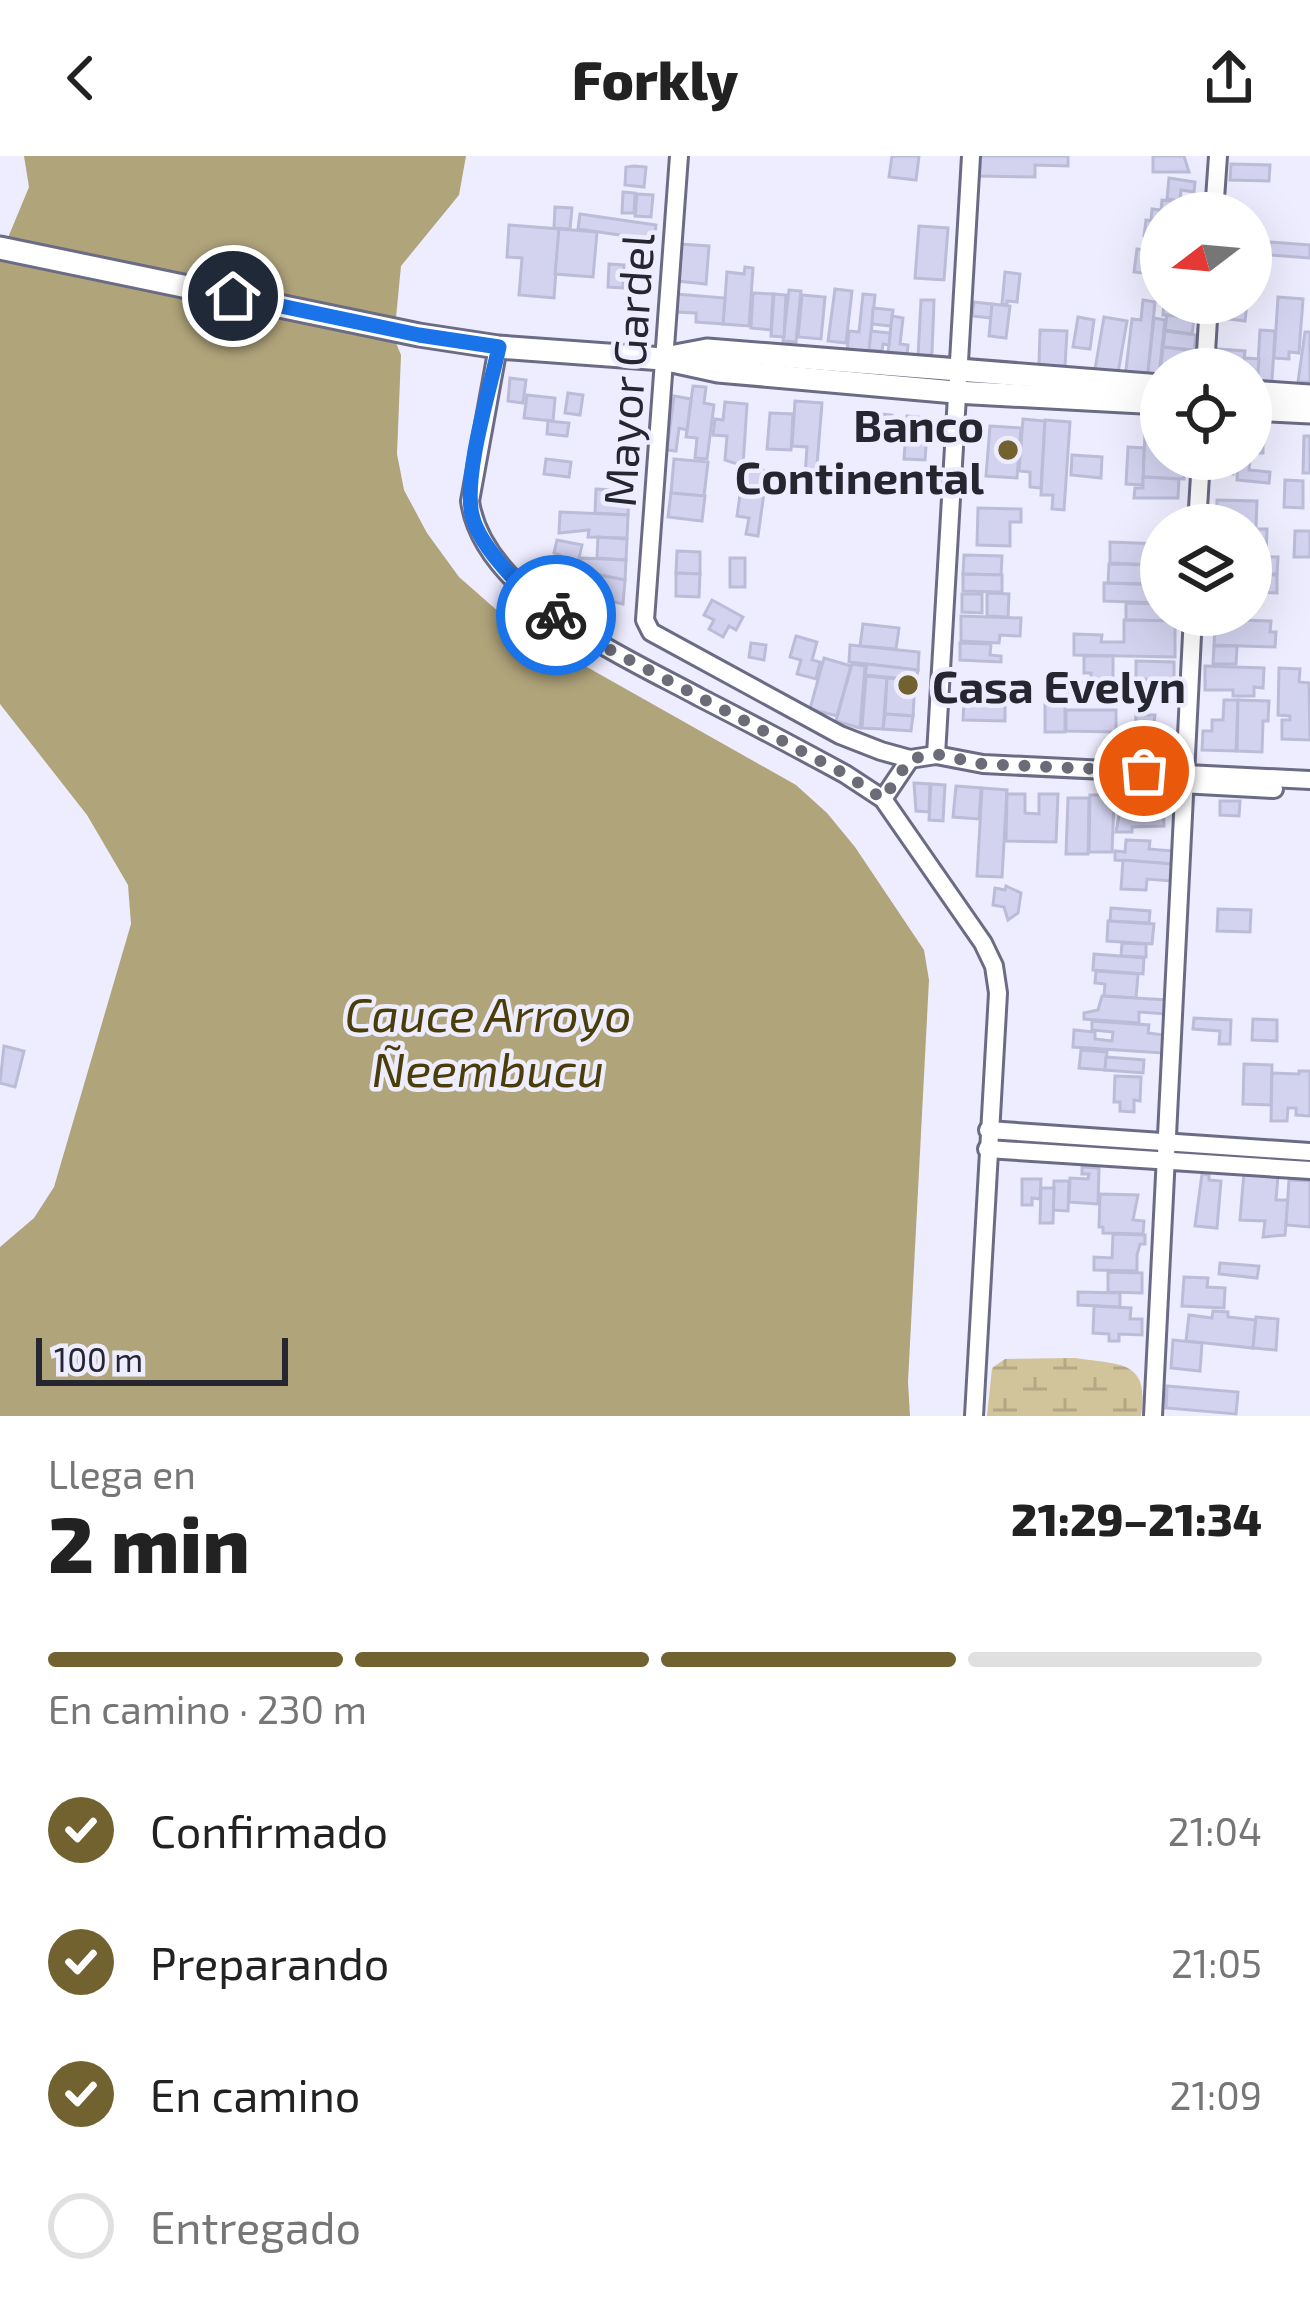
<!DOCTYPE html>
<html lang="es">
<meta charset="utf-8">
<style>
:root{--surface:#fff;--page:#f2f2f2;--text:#222;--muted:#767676;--line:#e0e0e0;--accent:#71622f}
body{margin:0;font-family:"Exo 2",sans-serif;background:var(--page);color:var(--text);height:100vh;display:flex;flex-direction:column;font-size:45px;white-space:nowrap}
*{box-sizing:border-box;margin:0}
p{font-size:39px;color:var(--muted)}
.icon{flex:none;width:66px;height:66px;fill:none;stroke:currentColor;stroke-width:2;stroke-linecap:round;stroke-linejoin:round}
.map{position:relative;height:1260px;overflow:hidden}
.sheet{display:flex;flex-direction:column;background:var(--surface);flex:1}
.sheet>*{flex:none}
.needle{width:78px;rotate:254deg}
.fabs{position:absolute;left:1140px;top:36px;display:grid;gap:24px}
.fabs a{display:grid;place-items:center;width:132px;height:132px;border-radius:50%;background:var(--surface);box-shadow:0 12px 48px #0002;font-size:60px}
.scale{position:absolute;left:36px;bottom:30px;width:252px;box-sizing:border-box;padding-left:12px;border:6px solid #262631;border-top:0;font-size:33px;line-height:42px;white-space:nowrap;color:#262631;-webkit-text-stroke:9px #ededff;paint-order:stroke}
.pin{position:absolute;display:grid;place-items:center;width:102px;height:102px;color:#fff;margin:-51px;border:6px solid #fff;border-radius:50%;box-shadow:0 3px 12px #0007}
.courier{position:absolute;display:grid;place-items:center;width:120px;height:120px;margin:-60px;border:9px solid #1a73e8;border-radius:50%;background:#fff;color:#222;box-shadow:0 3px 15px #0007}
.summary em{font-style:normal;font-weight:800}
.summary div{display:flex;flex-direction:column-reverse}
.summary{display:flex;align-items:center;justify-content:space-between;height:204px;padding:0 48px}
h1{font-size:78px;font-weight:800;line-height:90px}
.bar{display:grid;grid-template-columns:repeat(4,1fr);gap:18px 12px;align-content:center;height:144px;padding:0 48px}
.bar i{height:15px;border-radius:9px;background:var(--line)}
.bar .selected{background:var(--accent)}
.bar p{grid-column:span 4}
ol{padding:0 48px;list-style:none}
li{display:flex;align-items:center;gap:36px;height:132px}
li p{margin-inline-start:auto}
li .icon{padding:12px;border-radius:50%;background:var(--accent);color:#fff;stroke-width:4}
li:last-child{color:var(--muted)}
li i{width:66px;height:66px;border:6px solid var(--line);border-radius:50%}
header{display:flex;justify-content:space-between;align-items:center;height:156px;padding:0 48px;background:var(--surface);font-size:54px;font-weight:800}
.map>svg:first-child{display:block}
.wetland{fill:url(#wetland-marsh)}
.water{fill:#b0a47b}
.building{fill:#d3d3f0;stroke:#bbbcd8;stroke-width:3}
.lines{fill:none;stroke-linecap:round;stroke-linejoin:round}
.minor-casing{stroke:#6b6b85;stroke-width:22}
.major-casing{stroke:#6b6b85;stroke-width:27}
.minor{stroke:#fff;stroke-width:16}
.major{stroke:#fff;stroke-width:21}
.done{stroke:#6c6c79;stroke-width:12;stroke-dasharray:0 21.6}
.route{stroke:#1a73e8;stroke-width:15}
.poi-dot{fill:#71622f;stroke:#ededff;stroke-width:4.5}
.labels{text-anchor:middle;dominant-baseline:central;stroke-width:9;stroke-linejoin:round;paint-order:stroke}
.street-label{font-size:45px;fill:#262631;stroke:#ededff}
.poi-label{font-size:45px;font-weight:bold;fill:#262631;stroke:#ededff;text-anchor:end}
.water-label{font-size:48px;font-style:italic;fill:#4b3d07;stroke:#ededff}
</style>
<header><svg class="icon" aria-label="back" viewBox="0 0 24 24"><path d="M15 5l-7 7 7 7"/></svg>Forkly<svg class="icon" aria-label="share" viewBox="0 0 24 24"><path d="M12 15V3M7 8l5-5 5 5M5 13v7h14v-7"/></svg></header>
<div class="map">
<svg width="1310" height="1260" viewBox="0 0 1310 1260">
<defs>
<pattern id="wetland-marsh" width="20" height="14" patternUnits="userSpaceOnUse" patternTransform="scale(3)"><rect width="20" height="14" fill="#d1c49a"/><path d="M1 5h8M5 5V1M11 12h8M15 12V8" fill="none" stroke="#b3a885"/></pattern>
</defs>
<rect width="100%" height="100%" fill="#ededff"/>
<path class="wetland" d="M1075,1202c45,7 75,1 66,58h-154l5,-48 13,-9z"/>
<polygon class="water" points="24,0 466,0 459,39 401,110 394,182 401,199 397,298 404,334 427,377 459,421 516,471 796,629 827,657 855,691 924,794 929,824 908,1226 910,1260 0,1260 0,1091 34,1062 54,1031 131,768 128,729 87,659 0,548 0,101 29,31"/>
<g class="building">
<polygon points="892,0 919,0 916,24 889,21"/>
<polygon points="978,0 1068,0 1068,10 1035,9 1035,21 978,20"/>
<polygon points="1153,0 1184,0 1189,16 1153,16"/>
<polygon points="1231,8 1270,9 1269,25 1230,24"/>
<polygon points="634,10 646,11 644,31 625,29 626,11"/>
<polygon points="1169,22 1195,26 1194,36 1181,34 1180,45 1167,43"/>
<polygon points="623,36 635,37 634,57 622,57"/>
<polygon points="637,38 653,39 651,61 635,60"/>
<polygon points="1162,44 1185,47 1184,57 1161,57 1161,65 1151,64 1152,53 1161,54"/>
<polygon points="555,51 572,52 570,73 554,72"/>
<polygon points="580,58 656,69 654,84 578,73"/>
<polygon points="1146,64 1161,66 1161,83 1144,80"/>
<polygon points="509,69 559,73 554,142 519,139 522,102 507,101"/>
<polygon points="919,70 948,72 944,124 915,122"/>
<polygon points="559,73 597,76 593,121 555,118"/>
<polygon points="1270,86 1310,89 1310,102 1269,99"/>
<polygon points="679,88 709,90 706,128 676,125"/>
<polygon points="1137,93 1161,96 1161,119 1134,116"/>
<polygon points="609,108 624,109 623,132 608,131"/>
<polygon points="745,111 753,112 749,170 723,168 727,116 744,118"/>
<polygon points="1005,116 1020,118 1017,146 1007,145 1007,149 1002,148"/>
<polygon points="835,133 852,135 846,187 828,185"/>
<polygon points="789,134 801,135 796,186 783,185"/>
<polygon points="753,137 773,138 771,174 751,172"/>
<polygon points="676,138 725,142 723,168 696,166 696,157 675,156"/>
<polygon points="774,138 786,139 784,181 771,180"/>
<polygon points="863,138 875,139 869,198 847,195 849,175 859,176"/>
<polygon points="802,139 825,141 821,183 798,181"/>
<polygon points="1278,141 1303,143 1299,197 1289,196 1289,203 1274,202"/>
<polygon points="921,144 934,144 932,197 926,202 918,201"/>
<polygon points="1143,144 1155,146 1147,225 1125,222 1132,163 1141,164"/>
<polygon points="974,146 992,148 991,162 972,160"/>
<polygon points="1164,147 1193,147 1192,161 1163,159"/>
<polygon points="1223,147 1247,147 1245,165 1221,162"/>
<polygon points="992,148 1010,150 1006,182 989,180"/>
<polygon points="873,152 893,154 891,170 872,168"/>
<polygon points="1167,159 1194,163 1192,178 1165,174"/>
<polygon points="892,160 903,162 900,188 908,189 907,199 888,197"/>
<polygon points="1078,161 1094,164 1090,193 1073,191"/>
<polygon points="1104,161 1127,165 1118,217 1095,213"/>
<polygon points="1154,162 1165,164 1159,219 1148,217"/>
<polygon points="1040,174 1067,175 1065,210 1039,209"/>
<polygon points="1260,174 1275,175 1272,225 1257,224"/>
<polygon points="871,175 890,177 889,189 883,188 882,195 869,194"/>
<polygon points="1165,175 1196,179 1194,194 1163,191"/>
<polygon points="1305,176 1310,176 1310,226 1298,226"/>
<polygon points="1163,191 1195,195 1193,213 1161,213 1160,219"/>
<polygon points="1218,193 1245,195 1243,213 1217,213"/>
<polygon points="1244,202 1259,203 1257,232 1251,231 1251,213 1243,213"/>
<polygon points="510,222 526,224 523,247 508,245"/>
<polygon points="693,230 706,231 704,247 714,249 707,303 695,302 697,282 686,281"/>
<polygon points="568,237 583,239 580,259 565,257"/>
<polygon points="527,239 555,242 553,265 524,262"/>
<polygon points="674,240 691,243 687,274 679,272 676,295 667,294"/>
<polygon points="795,245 822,247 816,321 805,320 807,291 792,290"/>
<polygon points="725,246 747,248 743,310 725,304 727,280 713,279 715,263 723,264"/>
<polygon points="858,256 892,259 890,275 857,272"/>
<polygon points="770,257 793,258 791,294 767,293"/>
<polygon points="907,260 928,262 925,304 904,303"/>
<polygon points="1023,263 1045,265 1041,332 1030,331 1030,316 1019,315"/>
<polygon points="1045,264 1070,266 1064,354 1052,353 1053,339 1041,339"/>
<polygon points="548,265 569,267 567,280 547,278"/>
<polygon points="990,270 1021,272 1017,322 986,320"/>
<polygon points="1145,277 1161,278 1161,303 1185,303 1184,323 1143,321"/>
<polygon points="1251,277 1263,278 1263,297 1251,297"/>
<polygon points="1304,280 1310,280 1310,317 1303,317"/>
<polygon points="1128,291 1144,292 1143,329 1126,328"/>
<polygon points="1072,299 1102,301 1101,322 1071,319"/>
<polygon points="546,303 571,306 569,321 544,318"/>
<polygon points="674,303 708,306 704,340 671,337"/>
<polygon points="1218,303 1234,303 1233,318 1217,316"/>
<polygon points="1238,303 1250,303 1249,314 1270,316 1269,327 1237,324"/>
<polygon points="744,311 767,315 758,380 746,378 749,362 737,360"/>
<polygon points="1143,321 1179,323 1178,342 1134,342 1135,332 1143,332"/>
<polygon points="1285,324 1303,325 1303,352 1284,351"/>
<polygon points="596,333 629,335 628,359 595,357"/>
<polygon points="671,337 705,340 702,365 668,361"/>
<polygon points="1217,344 1257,345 1256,371 1216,369"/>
<polygon points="978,352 1021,353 1021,366 1010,366 1010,390 977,389"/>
<polygon points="560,356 628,359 627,382 588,381 589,374 559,377"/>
<polygon points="1251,373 1267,373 1266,400 1251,399"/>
<polygon points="1295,375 1310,375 1310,401 1294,401"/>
<polygon points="598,381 627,383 626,404 597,402"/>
<polygon points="557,384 582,389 574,423 556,419 560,399 554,397"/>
<polygon points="1110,386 1161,388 1161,409 1110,407"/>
<polygon points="677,395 700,396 700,418 676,417"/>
<polygon points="964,399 1002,400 1001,419 963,418"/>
<polygon points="1251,400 1278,401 1277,418 1251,418"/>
<polygon points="581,402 626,404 625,424 579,415"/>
<rect x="730" y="402" width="15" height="29"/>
<polygon points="1109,408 1153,409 1152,428 1108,427"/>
<polygon points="579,415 625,424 623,448 576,436"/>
<polygon points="676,417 700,418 699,441 676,440"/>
<polygon points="963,418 1002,419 1002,436 963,435"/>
<polygon points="1251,418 1277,419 1277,437 1251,436"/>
<polygon points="1104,427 1161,429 1161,447 1104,445"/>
<polygon points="987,437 1009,438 1008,461 987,460"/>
<polygon points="962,438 982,438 982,457 962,456"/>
<polygon points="712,444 743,461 736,474 729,470 723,481 709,473 714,464 704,459"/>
<polygon points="1126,447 1161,448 1161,459 1175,459 1175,465 1126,464"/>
<polygon points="961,460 1021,462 1020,480 1000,479 999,487 961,485"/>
<polygon points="1209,463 1271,465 1270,476 1276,476 1275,491 1214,489 1215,473 1208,473"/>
<polygon points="1124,464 1175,465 1175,501 1074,499 1074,478 1102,479 1101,486 1124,486"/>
<polygon points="863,468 899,472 896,493 860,490"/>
<polygon points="796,480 817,486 812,504 820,506 816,523 797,518 801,504 790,501"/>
<polygon points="751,487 766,489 764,504 749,501"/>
<polygon points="960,487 991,488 990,499 1001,500 1001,506 960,504"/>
<polygon points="850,489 919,496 918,514 849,506"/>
<polygon points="1214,490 1237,490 1236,508 1213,508"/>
<polygon points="1084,500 1113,500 1113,527 1091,527 1091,517 1084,517"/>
<polygon points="824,502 851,510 837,560 810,553"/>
<polygon points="1136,505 1174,506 1174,524 1136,523"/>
<polygon points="852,508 865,510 860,572 836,565"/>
<polygon points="867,508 918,514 916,524 865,519"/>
<polygon points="1205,510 1264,512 1263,532 1254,531 1254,540 1233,540 1233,534 1205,534"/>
<polygon points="1279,512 1300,513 1299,526 1309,527 1310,584 1282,583 1282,564 1290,564 1290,560 1278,559"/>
<polygon points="866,520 887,522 883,573 862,572"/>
<polygon points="887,522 915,524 913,560 885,558"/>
<polygon points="963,525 998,526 998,546 962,545"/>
<polygon points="1066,525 1088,528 1088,547 1078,547 1078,539 1066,539"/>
<polygon points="1065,526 1065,576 1045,576 1045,527"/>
<polygon points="1116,527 1138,527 1137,545 1115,545"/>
<polygon points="1224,544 1238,544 1236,595 1202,594 1203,575 1212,575 1212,564 1223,564"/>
<polygon points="1238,544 1269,545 1268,565 1263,565 1262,596 1237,595"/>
<polygon points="964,546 1005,547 1005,565 963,564"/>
<polygon points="1066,554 1116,554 1116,576 1066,575"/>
<polygon points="885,558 913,560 911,575 883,573"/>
<polygon points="1136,559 1155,559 1154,567 1146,567 1146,577 1135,577"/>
<polygon points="914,627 930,628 929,656 916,655"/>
<polygon points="931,628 945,629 943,665 929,664"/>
<polygon points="956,630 981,632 979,663 953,661"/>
<polygon points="982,632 1007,634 1002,721 977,720"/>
<polygon points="1007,638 1025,638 1025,657 1039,658 1039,638 1058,638 1056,686 1006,685"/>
<polygon points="1090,639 1104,639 1104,645 1114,646 1112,696 1089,696"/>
<polygon points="1068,642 1089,642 1088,698 1066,698"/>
<polygon points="1163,644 1164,670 1132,671 1132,676 1116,676 1120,654 1140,653 1140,645"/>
<polygon points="1220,645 1240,645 1239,660 1220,659"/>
<polygon points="1126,684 1150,685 1149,693 1173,695 1172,708 1115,704 1115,695 1125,696"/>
<polygon points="1123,704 1172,708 1171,725 1147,723 1146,734 1121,733"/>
<polygon points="1006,730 1021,737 1018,757 1008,764 1004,751 993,749 995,732 1005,734"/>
<polygon points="1111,752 1150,755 1149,767 1110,765"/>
<polygon points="1218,753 1251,754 1250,776 1217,775"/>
<polygon points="1108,765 1154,768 1152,788 1107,785"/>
<polygon points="1122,787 1146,788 1146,801 1121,800"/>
<polygon points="1094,798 1144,802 1143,818 1093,814"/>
<polygon points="1096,815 1138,818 1136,842 1104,840 1105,828 1095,827"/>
<polygon points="1102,840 1167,844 1166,858 1139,856 1139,867 1084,863 1084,857 1098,854"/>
<polygon points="1194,862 1231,864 1230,888 1219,888 1220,875 1193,873"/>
<polygon points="1253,863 1277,864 1277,885 1252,884"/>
<polygon points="1092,865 1149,869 1148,877 1164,879 1162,897 1073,891 1074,874 1095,876 1095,883 1112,885 1113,876 1092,874"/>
<polygon points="4,890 24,895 15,931 0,927"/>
<polygon points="1081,894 1107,896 1105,914 1079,912"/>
<polygon points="1106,901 1144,904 1143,917 1105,914"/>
<polygon points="1244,908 1272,909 1271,949 1243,948"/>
<polygon points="1299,915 1310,915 1310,960 1296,959 1296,952 1288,952 1287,965 1271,965 1272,917 1299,918"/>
<polygon points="1115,920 1141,921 1140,945 1134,944 1134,956 1120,955 1120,946 1114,946"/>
<polygon points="1082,1011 1099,1012 1098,1048 1069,1046 1070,1022 1088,1023 1089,1018 1082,1018"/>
<polygon points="1244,1016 1278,1019 1276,1044 1288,1044 1285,1079 1263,1081 1265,1065 1240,1064"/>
<polygon points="1202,1018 1209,1019 1209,1024 1221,1025 1217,1072 1195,1070"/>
<polygon points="1022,1023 1041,1023 1040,1043 1032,1042 1032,1049 1022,1049"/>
<polygon points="1289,1024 1310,1025 1310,1071 1286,1069"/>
<polygon points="1054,1025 1069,1025 1068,1055 1053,1054"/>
<polygon points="1041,1032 1054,1032 1053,1067 1040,1067"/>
<polygon points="1100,1038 1138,1039 1133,1064 1144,1065 1143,1078 1103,1077 1103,1071 1099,1071"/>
<polygon points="1113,1078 1145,1079 1145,1088 1140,1088 1137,1099 1137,1115 1094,1114 1094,1101 1112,1102"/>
<polygon points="1220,1107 1259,1110 1257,1122 1219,1118"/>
<polygon points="1108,1116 1142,1117 1142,1137 1108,1136"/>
<polygon points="1184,1121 1208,1122 1207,1131 1225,1132 1224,1152 1182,1150"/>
<polygon points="1078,1136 1120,1137 1120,1151 1078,1149"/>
<polygon points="1094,1150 1131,1152 1130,1163 1142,1163 1142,1179 1119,1178 1119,1185 1109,1185 1109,1178 1093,1177"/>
<polygon points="1213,1155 1228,1156 1228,1161 1256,1164 1253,1192 1186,1185 1189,1159 1212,1162"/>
<polygon points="1256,1161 1278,1163 1276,1194 1253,1192"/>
<polygon points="1173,1184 1202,1187 1200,1215 1171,1212"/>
<polygon points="1167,1230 1238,1236 1236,1258 1166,1252"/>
</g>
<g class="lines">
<g class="minor-casing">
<g id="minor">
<polyline points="679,0 645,464 651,476 840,579 881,595 910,603 936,599 983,608 1310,624"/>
<polyline points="1214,57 1218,0"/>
<path d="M498,191l-28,154c13,94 155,156 229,196 49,25 98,51 146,77l38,25 100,144 11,23 4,27 -24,423"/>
<polyline points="1205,213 1209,147"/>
<polyline points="1197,369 1201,303"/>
<polyline points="936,599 971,0"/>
<polyline points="1144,626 1274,633"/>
<polyline points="883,643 910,603"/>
<polyline points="988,974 1310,996"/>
<polyline points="987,993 1310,1014"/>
<polyline points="1153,1260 1193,459"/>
</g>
</g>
<g class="major-casing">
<g id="major">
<polyline points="0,92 419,179 498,191 663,203 718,215 955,236 1161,247"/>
<polyline points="670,201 707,194 1161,230"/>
<polyline points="1251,236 1310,240"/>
<polyline points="1251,253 1310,256"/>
</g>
</g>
<use href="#minor" class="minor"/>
<use href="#major" class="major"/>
</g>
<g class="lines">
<polyline class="done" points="556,459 586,481 845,618 883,643 910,603 936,598 982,608 1144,615"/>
<path class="route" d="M233,140l186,39 80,12c-9,42 -36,128 -27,168 8,34 56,81 84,100"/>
</g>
<g class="poi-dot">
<circle cx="1008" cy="294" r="12"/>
<circle cx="908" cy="529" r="12"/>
</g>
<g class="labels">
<g class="street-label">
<text transform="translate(627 214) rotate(-86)">Mayor Gardel</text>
</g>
<g class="poi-label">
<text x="984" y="268">Banco<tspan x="984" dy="52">Continental</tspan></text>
<text x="932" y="529" text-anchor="start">Casa Evelyn</text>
</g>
<g class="water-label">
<text x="488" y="857">Cauce Arroyo<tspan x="488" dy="55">Ñeembucu</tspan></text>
</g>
</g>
</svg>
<div class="fabs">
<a><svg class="needle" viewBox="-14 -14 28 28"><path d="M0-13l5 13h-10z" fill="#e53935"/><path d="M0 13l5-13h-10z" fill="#767676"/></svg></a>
<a><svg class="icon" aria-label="locate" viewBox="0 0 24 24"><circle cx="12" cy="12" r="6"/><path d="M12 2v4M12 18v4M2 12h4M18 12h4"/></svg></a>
<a><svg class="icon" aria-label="layers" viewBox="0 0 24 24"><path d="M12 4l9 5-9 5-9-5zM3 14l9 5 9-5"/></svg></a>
</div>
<div class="scale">100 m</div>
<div class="pin" style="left:1144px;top:615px;background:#ea580c"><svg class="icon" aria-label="bag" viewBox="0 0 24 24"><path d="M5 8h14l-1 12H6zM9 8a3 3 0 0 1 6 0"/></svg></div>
<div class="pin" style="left:233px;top:140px;background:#1f2937"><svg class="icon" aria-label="home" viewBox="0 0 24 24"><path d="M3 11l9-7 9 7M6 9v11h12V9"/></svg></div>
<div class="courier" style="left:556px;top:459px"><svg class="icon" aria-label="bike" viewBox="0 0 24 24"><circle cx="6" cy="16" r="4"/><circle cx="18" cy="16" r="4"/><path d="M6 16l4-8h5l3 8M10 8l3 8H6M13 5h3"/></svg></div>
</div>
<section class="sheet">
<div class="summary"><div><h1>2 min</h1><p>Llega en</p></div><em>21:29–21:34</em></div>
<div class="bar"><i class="selected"></i><i class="selected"></i><i class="selected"></i><i></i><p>En camino · 230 m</p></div>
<ol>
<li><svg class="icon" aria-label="check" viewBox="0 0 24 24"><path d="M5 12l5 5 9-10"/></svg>Confirmado<p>21:04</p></li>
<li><svg class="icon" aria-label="check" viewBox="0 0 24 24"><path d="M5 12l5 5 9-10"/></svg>Preparando<p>21:05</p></li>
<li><svg class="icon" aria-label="check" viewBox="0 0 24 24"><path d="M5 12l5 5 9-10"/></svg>En camino<p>21:09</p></li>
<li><i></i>Entregado</li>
</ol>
</section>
